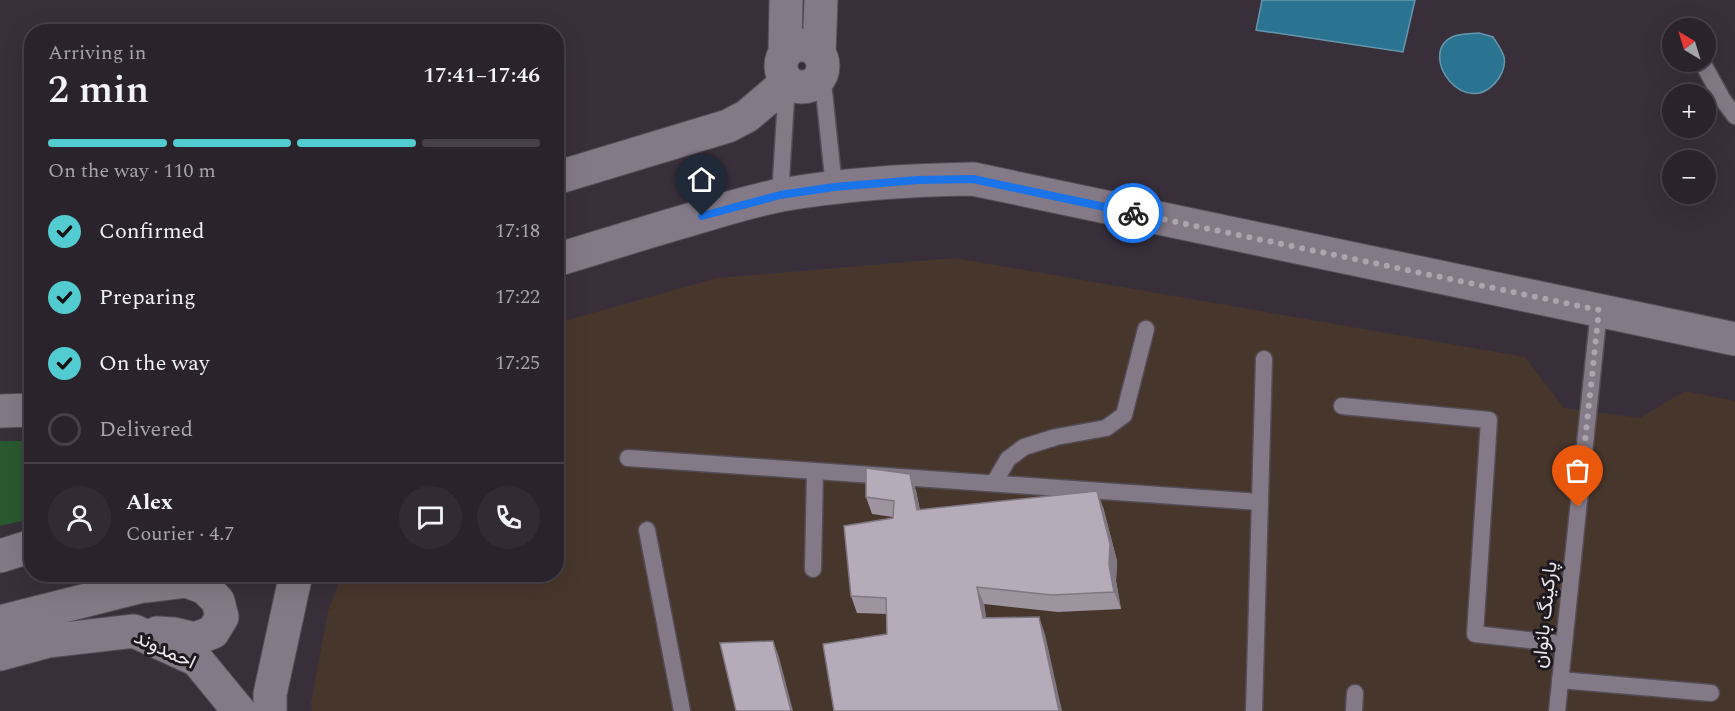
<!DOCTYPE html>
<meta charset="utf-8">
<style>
:root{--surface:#2a232c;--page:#322b34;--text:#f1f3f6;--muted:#a5a4a9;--line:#464048;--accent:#52ccd0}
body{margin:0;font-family:Spectral,Vazirmatn,serif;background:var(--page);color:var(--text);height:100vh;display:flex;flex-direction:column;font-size:22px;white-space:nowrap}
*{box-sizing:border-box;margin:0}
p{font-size:20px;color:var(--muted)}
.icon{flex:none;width:33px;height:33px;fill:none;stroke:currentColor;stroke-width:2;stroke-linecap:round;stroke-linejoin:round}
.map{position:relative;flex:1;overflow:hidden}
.side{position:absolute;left:24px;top:24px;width:540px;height:558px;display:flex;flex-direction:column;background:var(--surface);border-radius:24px;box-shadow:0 6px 24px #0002,0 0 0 2px var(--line)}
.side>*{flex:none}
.needle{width:39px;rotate:322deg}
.tools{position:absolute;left:1662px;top:18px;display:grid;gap:12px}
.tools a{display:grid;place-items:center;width:54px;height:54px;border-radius:50%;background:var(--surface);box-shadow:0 6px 24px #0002,0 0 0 2px var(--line);font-size:30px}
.pin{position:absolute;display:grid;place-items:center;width:51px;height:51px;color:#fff;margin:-62px -26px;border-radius:50% 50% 50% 0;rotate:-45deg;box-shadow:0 0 6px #0007}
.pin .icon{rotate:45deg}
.courier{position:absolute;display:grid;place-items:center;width:60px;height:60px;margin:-30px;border:4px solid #1a73e8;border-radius:50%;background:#fff;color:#222;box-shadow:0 2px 8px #0007}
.summary em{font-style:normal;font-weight:600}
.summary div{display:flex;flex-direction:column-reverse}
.summary{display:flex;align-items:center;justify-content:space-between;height:102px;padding:0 24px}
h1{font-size:39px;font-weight:600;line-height:45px}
.bar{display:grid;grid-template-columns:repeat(4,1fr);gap:9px 6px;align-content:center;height:72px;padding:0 24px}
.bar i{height:8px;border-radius:4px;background:var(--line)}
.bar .on{background:var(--accent)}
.bar p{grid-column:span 4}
.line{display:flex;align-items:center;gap:15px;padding:0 24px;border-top:2px solid var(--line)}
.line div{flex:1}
.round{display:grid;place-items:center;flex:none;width:63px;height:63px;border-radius:32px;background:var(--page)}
ol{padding:0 24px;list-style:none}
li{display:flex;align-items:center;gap:18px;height:66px}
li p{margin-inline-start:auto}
li .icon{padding:6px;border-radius:50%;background:var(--accent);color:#111;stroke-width:4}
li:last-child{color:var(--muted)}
li i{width:33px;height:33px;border:3px solid var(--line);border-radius:50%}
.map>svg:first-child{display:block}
.education{fill:#47362c}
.green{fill:#2a5930}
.water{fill:#2b7491;stroke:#6596ac;stroke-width:1.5}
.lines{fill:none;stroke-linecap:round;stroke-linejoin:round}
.lane-casing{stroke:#544d56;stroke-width:19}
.street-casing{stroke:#544d56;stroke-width:35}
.secondary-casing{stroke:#544d56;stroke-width:35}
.lane{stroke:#847a87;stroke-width:16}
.street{stroke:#847a87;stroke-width:33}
.secondary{stroke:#847a87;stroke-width:33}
.wall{fill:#9d949f}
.shaded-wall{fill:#7f7882}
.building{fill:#b6acb9;stroke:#7f7882;stroke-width:1.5}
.done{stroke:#aca5ae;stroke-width:6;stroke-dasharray:0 10.8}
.route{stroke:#1a73e8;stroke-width:8}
.labels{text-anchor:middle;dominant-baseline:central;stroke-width:6;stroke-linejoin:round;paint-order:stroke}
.street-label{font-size:20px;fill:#ebe5ec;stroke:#1d191e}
</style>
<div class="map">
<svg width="1735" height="711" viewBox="0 0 1735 711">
<rect width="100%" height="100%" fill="#382f3a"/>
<polygon class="education" points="955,258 1525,357 1564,408 1640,418 1685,391 1735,401 1735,711 312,711 311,703 328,611 342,575 556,574 557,323 717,278"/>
<polygon class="green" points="0,441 32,441 31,519 0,526"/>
<g class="water">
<polygon points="1262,0 1415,0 1403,52 1256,30"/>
<path d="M1479,33l14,4c10,15 17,23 6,41 -32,46 -83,-23 -47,-41 8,-4 19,-3 27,-4z"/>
</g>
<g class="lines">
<g class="lane-casing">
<g id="lane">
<polyline points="1702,62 1723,100 1735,116"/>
<polyline points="822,73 834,187"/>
<polyline points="780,195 787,83"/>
<polyline points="1342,406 1489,420 1475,634 1563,644"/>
<polyline points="628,458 1260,502"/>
<polyline points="994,483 1008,459 1024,447 1056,437 1106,428 1124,415 1146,329"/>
<polyline points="647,530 682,711"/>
<polyline points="813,569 815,471"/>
<polyline points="1560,680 1711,693"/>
<polyline points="1254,711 1264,359"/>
<polyline points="1354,711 1355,693"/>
<polyline points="1557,711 1599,310"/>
</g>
</g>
<g class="street-casing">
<g id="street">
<circle cx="802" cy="66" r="21"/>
<polyline points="785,52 786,0"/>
<polyline points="819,54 821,0"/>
<polyline points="556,178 728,126 747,116 787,82"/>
<polyline points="0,411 32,410"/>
<polyline points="0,556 32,546"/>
</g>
</g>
<g class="secondary-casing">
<g id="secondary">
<path d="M556,260c46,-14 91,-28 136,-41 30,-9 59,-18 89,-24 63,-11 128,-15 192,-16l762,160"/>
<polyline points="147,586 187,581 205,588 218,601 222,617 213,632 195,639 174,634 157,633"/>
<polyline points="0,622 166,580"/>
<polyline points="0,654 48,641 134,631 197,660 239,711"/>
<polyline points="270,711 270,694 296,574"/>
</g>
</g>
<use href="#lane" class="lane"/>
<use href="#street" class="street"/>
<use href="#secondary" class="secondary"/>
</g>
<polygon class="wall" points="910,474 916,491 920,510 1103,507 1117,561 1116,581 1121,609 1058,612 984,604 986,618 1045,634 887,634 887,614 857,613 851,596 893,518 893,517 872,514 866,497"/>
<g class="shaded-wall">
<polygon points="910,474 916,491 923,527 917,510"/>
<polygon points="1097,491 1103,507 1117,561 1116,581 1121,609 1114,592"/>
<polygon points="977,587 984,604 989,635 983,618"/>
<polygon points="1039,617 1045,634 1062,711 1059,711"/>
<polygon points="773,641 779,657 793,711 791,711"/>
</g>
<g class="building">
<polygon points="866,468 910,474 917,510 1097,491 1110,544 1109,565 1114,592 1052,595 977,587 983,618 1039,617 1059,711 834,711 823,644 887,634 886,598 851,596 844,526 893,518 894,501 866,497"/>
<polygon points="773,641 791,711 736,711 720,643"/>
</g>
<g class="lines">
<polyline class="done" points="1133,213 1599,310 1578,507"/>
<polyline class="route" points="702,216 780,195 834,187 918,180 973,179 1133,213"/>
</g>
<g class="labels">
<g class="street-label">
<text transform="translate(1545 615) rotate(-84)">پارکینگ بانوان</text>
<text transform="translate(165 650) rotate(25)">احمدوند</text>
</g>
</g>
</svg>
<div class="tools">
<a><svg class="needle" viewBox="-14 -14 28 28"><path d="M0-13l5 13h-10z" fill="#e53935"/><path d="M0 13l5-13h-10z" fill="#a5a4a9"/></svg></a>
<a>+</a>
<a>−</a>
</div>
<div class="pin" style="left:1578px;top:507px;background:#ea580c"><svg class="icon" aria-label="bag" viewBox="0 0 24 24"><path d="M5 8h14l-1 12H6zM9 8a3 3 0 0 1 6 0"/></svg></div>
<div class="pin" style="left:702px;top:216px;background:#1f2937"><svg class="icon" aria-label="home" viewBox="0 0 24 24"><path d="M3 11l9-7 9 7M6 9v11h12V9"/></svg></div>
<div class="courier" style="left:1133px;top:213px"><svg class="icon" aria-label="bike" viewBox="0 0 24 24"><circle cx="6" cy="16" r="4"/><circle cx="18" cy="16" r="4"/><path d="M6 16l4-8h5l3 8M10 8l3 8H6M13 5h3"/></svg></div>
<section class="side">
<div class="summary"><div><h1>2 min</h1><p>Arriving in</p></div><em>17:41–17:46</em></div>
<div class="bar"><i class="on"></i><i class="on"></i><i class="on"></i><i></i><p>On the way · 110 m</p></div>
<ol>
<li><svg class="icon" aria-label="check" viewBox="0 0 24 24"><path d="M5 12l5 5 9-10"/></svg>Confirmed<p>17:18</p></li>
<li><svg class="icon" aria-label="check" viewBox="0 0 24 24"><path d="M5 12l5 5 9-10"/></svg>Preparing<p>17:22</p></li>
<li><svg class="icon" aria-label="check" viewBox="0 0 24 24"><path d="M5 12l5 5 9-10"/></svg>On the way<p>17:25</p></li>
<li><i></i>Delivered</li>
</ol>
<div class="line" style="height:108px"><a class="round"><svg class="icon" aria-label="person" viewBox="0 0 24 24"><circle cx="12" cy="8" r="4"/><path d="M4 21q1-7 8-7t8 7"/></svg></a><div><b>Alex</b><p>Courier · 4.7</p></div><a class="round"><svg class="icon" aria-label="chat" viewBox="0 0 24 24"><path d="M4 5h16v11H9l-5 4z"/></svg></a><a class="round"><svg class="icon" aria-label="phone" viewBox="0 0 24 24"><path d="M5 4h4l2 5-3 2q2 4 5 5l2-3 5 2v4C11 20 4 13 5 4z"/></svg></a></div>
</section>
</div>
